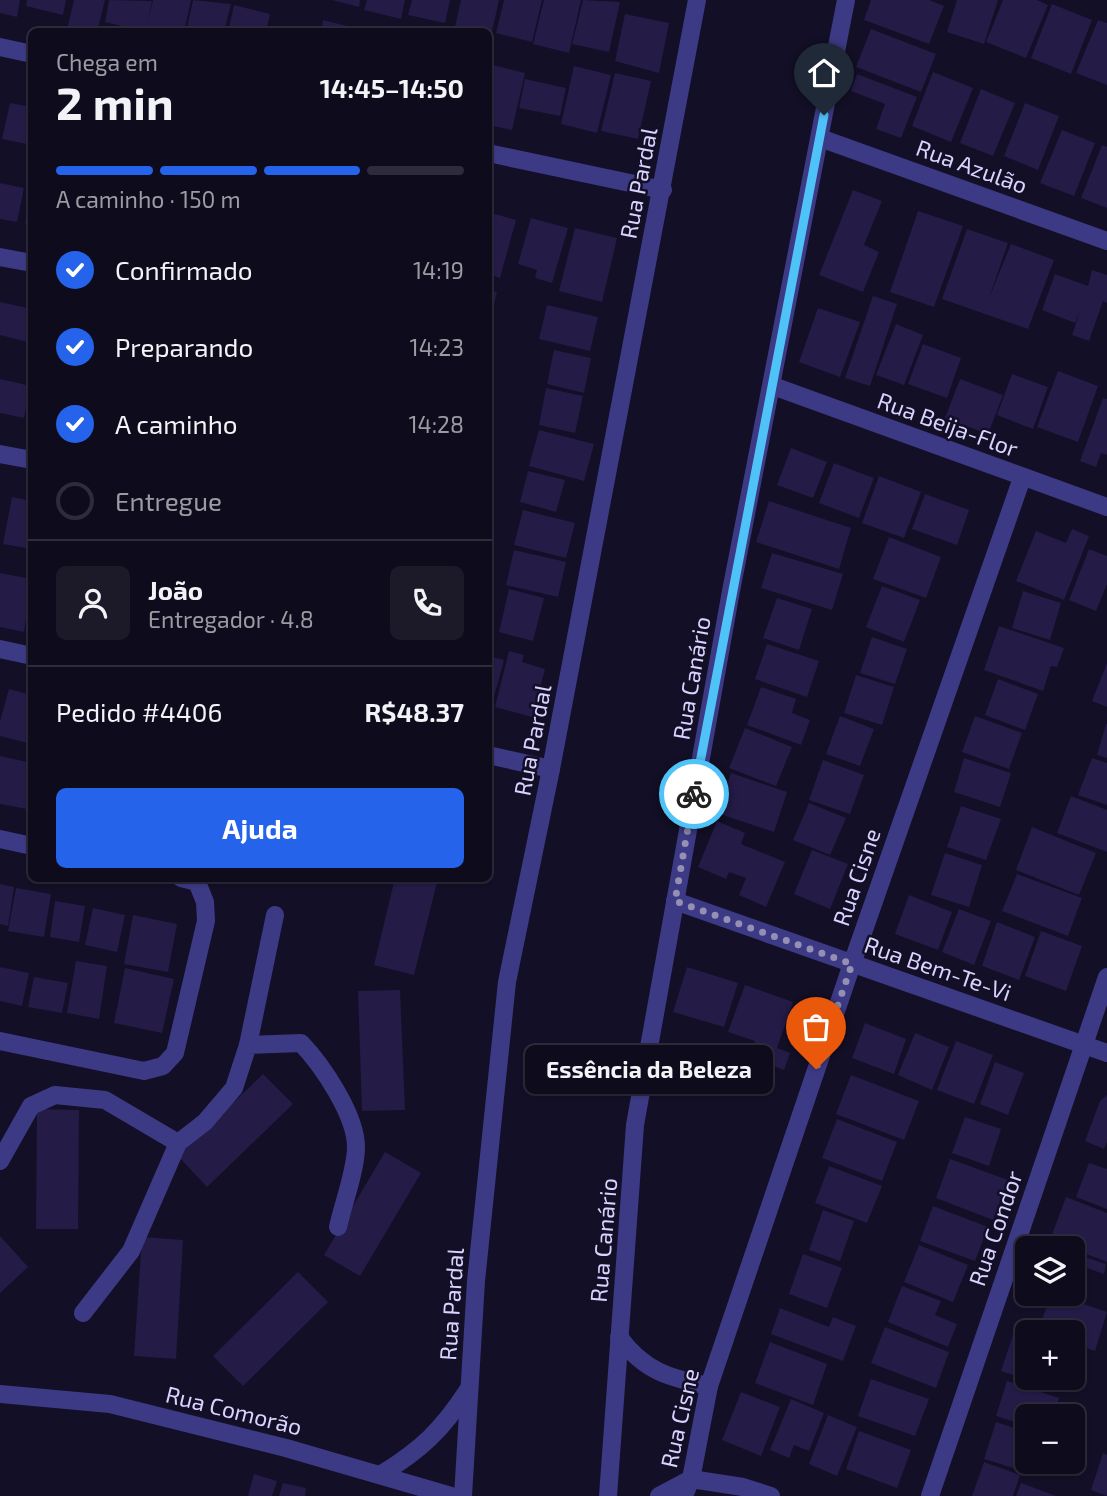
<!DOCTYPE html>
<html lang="pt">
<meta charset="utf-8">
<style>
:root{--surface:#0e0b1c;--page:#1c1929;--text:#f1f3f6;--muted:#9b9ba3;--line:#2e2b3b;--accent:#2563eb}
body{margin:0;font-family:"Exo 2",sans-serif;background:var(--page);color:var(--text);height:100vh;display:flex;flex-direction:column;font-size:26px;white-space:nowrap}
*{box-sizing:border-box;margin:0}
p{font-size:23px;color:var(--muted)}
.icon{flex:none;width:38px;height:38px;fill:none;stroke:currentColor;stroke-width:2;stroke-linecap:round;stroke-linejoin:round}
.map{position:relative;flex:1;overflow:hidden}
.panel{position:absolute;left:28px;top:28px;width:464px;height:854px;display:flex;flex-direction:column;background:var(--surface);border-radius:10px;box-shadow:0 2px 5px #0004,0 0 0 2px var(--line)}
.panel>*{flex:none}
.fabs{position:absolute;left:1015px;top:1236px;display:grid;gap:14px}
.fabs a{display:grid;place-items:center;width:70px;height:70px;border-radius:10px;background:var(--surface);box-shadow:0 2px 5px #0004,0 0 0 2px var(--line);font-size:35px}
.pin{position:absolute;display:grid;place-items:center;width:60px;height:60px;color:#fff;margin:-72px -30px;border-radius:50% 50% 50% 0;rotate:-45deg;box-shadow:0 0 7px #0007}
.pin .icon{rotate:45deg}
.courier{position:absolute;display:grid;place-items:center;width:70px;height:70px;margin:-35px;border:5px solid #4fc3f7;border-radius:50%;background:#fff;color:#222;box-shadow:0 2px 9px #0007}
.bubble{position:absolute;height:49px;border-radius:10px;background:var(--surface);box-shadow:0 2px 5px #0004,0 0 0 2px var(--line);font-size:23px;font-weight:700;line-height:49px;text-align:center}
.head em{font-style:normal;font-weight:700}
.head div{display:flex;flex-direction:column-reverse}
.head{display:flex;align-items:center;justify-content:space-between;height:119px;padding:0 28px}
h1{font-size:46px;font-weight:700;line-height:52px}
.bar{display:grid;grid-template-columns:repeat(4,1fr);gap:10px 7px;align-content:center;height:84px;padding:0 28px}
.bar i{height:9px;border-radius:5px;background:var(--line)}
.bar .active{background:var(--accent)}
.bar p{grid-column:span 4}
.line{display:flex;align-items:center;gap:18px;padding:0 28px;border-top:2px solid var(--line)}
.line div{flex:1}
.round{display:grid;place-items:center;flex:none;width:74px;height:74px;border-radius:10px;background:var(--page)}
ol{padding:0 28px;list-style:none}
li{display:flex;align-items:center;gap:21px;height:77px}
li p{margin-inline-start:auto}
li .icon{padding:7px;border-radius:50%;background:var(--accent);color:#fff;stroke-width:4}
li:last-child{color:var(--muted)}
li i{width:38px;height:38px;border:4px solid var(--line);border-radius:50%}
.cta{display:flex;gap:14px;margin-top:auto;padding:14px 28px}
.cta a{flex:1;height:80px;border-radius:10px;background:var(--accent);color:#fff;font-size:28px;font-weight:700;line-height:80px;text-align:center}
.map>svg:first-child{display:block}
.building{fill:#241b47}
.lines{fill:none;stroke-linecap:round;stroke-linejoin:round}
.service{stroke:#3d3a85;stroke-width:18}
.minor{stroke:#3d3a85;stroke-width:18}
.done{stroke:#948fb3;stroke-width:7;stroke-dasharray:0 12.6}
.route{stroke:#4fc3f7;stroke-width:9}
.labels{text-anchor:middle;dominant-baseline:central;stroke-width:5;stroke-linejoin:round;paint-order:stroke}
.street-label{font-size:23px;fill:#d9d4ff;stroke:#130f26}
</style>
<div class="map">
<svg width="1107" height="1496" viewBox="0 0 1107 1496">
<rect width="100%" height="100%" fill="#130f26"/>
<g class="building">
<polygon points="0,0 20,0 17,17 0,13"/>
<polygon points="27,0 66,0 63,15 26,6"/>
<polygon points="74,0 105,0 97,32 67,30"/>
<polygon points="109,0 152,1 147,25 153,0 191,0 184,32 146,32 105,22"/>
<polygon points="193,0 231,4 224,32 186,32"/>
<polygon points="332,0 360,0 359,7"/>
<polygon points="367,0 405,0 401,19 364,10"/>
<polygon points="412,0 450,0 445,23 408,15"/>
<polygon points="461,0 499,0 491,36 488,32 455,27"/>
<polygon points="504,0 542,0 532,42 496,33"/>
<polygon points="544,0 581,0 569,53 533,44"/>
<polygon points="583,0 620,2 609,52 572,44"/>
<polygon points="871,0 929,0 944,6 929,44 864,20"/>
<polygon points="957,0 998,0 984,44 947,32"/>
<polygon points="1003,0 1037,0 1048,5 1026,58 986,42"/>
<polygon points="1052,4 1092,20 1071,74 1031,58"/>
<polygon points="234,5 270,14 266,32 228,32"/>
<polygon points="625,14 669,23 659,73 615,61"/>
<polygon points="323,20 359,29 359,32 321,32"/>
<polygon points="1098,20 1107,23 1107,85 1076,73"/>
<polygon points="274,26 296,30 296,32 273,32"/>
<polygon points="871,29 936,54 921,92 856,67"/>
<polygon points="489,64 525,73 512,130 488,125"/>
<polygon points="574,66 611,75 597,133 561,124"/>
<polygon points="933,72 973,88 951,142 912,126"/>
<polygon points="615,73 651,81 638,139 601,131"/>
<polygon points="857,74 917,97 901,138 876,129 885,104 851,91"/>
<polygon points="525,79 566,88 560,116 519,108"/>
<polygon points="981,89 1015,103 993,156 960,143"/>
<polygon points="10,103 32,107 32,145 2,139"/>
<polygon points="1025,103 1059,116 1038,170 1004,156"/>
<polygon points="1062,130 1095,143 1074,196 1040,183"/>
<polygon points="1102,145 1107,147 1107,208 1081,198"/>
<polygon points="0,183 24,188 17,222 0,219"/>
<polygon points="853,190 882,201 864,245 879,252 863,292 819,275"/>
<polygon points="30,194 32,194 32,225 25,224"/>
<polygon points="918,211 963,226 934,307 890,292"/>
<polygon points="488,212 516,220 500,278 488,274"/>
<polygon points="531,218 568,228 552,283 535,278 537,270 518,264"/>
<polygon points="575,228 617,238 602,302 559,291"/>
<polygon points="967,229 1008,243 989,298 1011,244 1054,260 1028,329 942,299"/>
<polygon points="1092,270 1107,275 1107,303 1103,301 1089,341 1072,335 1080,311 1075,323 1042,310 1055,274 1088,286"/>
<polygon points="488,290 497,292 489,326 488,326"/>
<polygon points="873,296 897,304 870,386 845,378"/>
<polygon points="0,302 32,309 32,343 0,335"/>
<polygon points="547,305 598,317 590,351 539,339"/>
<polygon points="818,308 860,322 840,377 799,362"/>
<polygon points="896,324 923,335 904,385 876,375"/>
<polygon points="923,344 961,358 947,398 908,384"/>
<polygon points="554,350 591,358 584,393 547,384"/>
<polygon points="1058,371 1098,386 1078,442 1037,427"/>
<polygon points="1012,374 1048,387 1033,429 997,415"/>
<polygon points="0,379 31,386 24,418 0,413"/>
<polygon points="960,379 1003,395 988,434 945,418"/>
<polygon points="546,388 583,396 575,433 539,425"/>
<polygon points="1103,398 1107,399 1107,455 1101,453 1096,467 1080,461"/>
<polygon points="539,430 594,444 584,481 529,466"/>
<polygon points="791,448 827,462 813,498 777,485"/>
<polygon points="834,463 874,478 859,518 819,503"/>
<polygon points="528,471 565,480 556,512 520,502"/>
<polygon points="879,476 921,492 904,538 862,523"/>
<polygon points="925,494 969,510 957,545 912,529"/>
<polygon points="12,497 32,501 32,549 3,544"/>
<polygon points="769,501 851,528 839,569 756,542"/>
<polygon points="523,510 575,523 566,558 514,545"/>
<polygon points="1072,529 1089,536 1064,600 1016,581 1036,531 1066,543"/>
<polygon points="889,537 941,557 926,598 873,579"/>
<polygon points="1089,549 1107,556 1107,584 1096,611 1069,600"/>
<polygon points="514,550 566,562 558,597 506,585"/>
<polygon points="772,553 843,574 832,610 761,588"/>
<polygon points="0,573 32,579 24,632 0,627"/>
<polygon points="882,586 920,600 904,642 866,627"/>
<polygon points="509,589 544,598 533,641 499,632"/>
<polygon points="1023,591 1061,603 1050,640 1012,628"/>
<polygon points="777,598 812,609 799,650 763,638"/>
<polygon points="999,626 1064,648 1057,667 1051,666 1043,691 984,670"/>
<polygon points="872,637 907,649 895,684 860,673"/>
<polygon points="767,644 819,661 807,697 755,679"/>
<polygon points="509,651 524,655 522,662 545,669 532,717 495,707"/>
<polygon points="488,656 504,660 491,708 488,707"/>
<polygon points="1107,663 1107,707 1092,701"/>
<polygon points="856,675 894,687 882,725 844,713"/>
<polygon points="998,679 1038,694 1025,730 985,715"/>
<polygon points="761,687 796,699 792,713 810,720 801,745 747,725"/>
<polygon points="9,689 32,695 32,744 0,736 0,721"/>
<polygon points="840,716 874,729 860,766 826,754"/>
<polygon points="975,716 1022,733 1009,769 962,752"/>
<polygon points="1106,724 1107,724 1107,758 1097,755"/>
<polygon points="745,728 792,747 776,786 729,768"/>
<polygon points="0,756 32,763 27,809 0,804"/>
<polygon points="964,758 1011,773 1000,807 954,792"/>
<polygon points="1092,758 1107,763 1107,805 1078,795"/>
<polygon points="823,760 864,775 850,814 809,800"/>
<polygon points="731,773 787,792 774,832 717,813"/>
<polygon points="1071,796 1107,810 1107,852 1057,833"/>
<polygon points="809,803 846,818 830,855 793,840"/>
<polygon points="961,806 1001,819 986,860 947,847"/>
<polygon points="717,821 745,833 741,844 785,862 766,907 739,895 746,878 729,872 726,879 698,867"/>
<polygon points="1032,827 1096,853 1079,895 1016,870"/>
<polygon points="812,850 848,864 830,909 794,894"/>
<polygon points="945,853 982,865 969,907 931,895"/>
<polygon points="1017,874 1082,898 1068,936 1002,911"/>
<polygon points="395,878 438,878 414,975 374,965"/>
<polygon points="0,884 14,887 8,926 0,924"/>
<polygon points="16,888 51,894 44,937 8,931"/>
<polygon points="909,895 952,912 938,950 895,934"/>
<polygon points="55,901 85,906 79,942 50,937"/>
<polygon points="93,908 125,915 117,952 85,945"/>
<polygon points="959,909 991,921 974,965 942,952"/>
<polygon points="133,915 177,924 168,972 124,964"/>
<polygon points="997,922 1035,937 1019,980 982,966"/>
<polygon points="1041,931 1082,946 1066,991 1025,976"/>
<polygon points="76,961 107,966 99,1019 67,1013"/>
<polygon points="0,967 29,973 22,1006 0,1001"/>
<polygon points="687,967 738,983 724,1027 673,1012"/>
<polygon points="125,968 174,979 162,1033 114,1023"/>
<polygon points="34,977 68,983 62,1013 28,1007"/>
<polygon points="745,985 793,1002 777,1048 790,1053 784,1070 750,1057 755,1041 728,1032"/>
<polygon points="400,990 405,1110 362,1111 358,991"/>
<polygon points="865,1023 906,1039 894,1074 852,1058"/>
<polygon points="915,1033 949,1047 932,1090 898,1075"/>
<polygon points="956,1041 993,1055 974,1104 937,1090"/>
<polygon points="995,1062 1024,1073 1008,1115 980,1104"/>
<polygon points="263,1074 293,1104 207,1187 178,1156"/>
<polygon points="851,1075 919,1101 904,1140 836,1114"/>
<polygon points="1107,1095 1107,1142 1104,1149 1085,1141 1100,1101"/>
<polygon points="37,1109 79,1110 78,1229 36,1229"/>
<polygon points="965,1117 1001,1129 989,1166 952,1153"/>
<polygon points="837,1119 897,1142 882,1181 822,1158"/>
<polygon points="385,1152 421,1173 360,1276 324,1255"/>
<polygon points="950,1159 1008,1180 993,1220 936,1198"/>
<polygon points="1089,1163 1107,1169 1107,1209 1076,1197"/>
<polygon points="829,1166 882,1186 867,1223 815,1203"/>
<polygon points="1066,1197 1107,1213 1107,1262 1050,1240"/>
<polygon points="933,1206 988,1227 975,1261 920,1241"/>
<polygon points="823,1210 854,1221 840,1261 809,1250"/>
<polygon points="0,1236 28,1267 0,1293"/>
<polygon points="142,1237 183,1240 176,1359 134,1356"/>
<polygon points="919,1245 968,1265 953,1302 904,1282"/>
<polygon points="1073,1253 1106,1264 1104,1274 1084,1267 1076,1294 1073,1293"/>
<polygon points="803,1254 842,1268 827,1308 789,1294"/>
<polygon points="298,1272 328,1302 243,1386 213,1356"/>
<polygon points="902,1286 941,1301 935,1315 957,1324 948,1347 888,1322"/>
<polygon points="1052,1293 1107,1312 1095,1351 1073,1343 1073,1332 1038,1330"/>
<polygon points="780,1308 829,1327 833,1317 856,1326 843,1361 771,1334"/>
<polygon points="885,1327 949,1352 936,1388 871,1363"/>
<polygon points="1015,1329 1027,1334 1027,1377 1065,1377 1060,1391 1001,1371"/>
<polygon points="770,1342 827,1364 813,1405 755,1383"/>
<polygon points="871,1379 929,1399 915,1436 858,1416"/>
<polygon points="1007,1381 1059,1398 1053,1416 1027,1416 1027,1426 996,1416"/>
<polygon points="741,1392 780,1407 761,1456 722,1440"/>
<polygon points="791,1399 824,1413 809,1451 794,1445 789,1458 770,1450"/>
<polygon points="828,1415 857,1427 837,1476 809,1464"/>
<polygon points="996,1422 1027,1432 1027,1461 1043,1461 1039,1476 984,1459"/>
<polygon points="859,1431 911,1450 897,1488 846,1469"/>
<polygon points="1103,1453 1107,1455 1107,1496 1091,1490"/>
<polygon points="984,1462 1020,1475 1013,1496 972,1496"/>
<polygon points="254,1474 277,1481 272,1496 248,1496"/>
<polygon points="283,1483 306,1488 305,1496 279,1496"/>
<polygon points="1021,1483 1056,1496 1016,1496"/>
</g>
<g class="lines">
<polyline class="service" points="248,1045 275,915"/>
<g class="minor">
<polyline points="0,47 32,54"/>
<polyline points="820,138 1107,241"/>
<polyline points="488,153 663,190"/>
<polyline points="0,257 32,263"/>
<polyline points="773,386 1107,507"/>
<polyline points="0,454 32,460"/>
<polyline points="0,649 32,656"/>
<polyline points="488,755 551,769"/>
<polyline points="0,839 32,846"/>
<polyline points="675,901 1107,1053"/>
<polyline points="0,1041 144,1071 163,1066 175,1053 206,921 205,902 197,882 181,878"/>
<path d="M0,1161l31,-55 24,-11 50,5 73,43 27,-21 29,-34 14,-43 53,-2c21,22 55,72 55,104 0,23 -13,57 -18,80"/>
<polyline points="83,1313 131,1251 178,1143"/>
<path d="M619,1337c25,34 50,41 90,49"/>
<polyline points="0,1394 110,1404 286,1448 451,1496"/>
<path d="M380,1475c41,-25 62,-45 88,-85"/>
<polyline points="463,1496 476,1281 507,982 551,769 697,0"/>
<polyline points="608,1496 635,1125 731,591 846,0"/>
<polyline points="659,1496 691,1479 743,1487 771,1496"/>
<polyline points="684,1496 691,1479 709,1386 852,964 1022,478"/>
<polyline points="930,1496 1107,977"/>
</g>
</g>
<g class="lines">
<polyline class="done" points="694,794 675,901 852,964 816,1069"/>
<polyline class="route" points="694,794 824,115"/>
</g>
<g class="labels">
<g class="street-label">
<text transform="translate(972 166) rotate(20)">Rua Azulão</text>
<text transform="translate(638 183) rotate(-79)">Rua Pardal</text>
<text transform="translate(948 424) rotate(20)">Rua Beija-Flor</text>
<text transform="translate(691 678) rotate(-80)">Rua Canário</text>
<text transform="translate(532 740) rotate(-79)">Rua Pardal</text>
<text transform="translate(856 877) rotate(-71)">Rua Cisne</text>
<text transform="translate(938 968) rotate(19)">Rua Bem-Te-Vi</text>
<text transform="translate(995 1228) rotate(-71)">Rua Condor</text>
<text transform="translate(603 1240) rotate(-85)">Rua Canário</text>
<text transform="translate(451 1304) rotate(-86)">Rua Pardal</text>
<text transform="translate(234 1410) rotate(14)">Rua Comorão</text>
<text transform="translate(679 1418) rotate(-77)">Rua Cisne</text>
</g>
</g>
</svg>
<div class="fabs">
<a><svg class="icon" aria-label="layers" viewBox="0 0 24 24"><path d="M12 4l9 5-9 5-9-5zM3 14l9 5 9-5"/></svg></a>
<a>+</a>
<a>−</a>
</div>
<div class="pin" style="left:816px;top:1069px;background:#ea580c"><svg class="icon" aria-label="bag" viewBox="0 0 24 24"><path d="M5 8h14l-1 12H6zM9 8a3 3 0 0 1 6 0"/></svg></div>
<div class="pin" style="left:824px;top:115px;background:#1f2937"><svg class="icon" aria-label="home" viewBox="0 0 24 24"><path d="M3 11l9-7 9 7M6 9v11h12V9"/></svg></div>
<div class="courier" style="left:694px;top:794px"><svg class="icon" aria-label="bike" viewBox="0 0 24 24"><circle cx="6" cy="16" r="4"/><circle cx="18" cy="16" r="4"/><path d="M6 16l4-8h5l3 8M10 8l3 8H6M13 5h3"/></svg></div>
<div class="bubble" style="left:525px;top:1045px;width:248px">Essência da Beleza</div>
<section class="panel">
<div class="head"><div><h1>2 min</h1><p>Chega em</p></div><em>14:45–14:50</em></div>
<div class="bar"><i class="active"></i><i class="active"></i><i class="active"></i><i></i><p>A caminho · 150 m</p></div>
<ol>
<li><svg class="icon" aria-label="check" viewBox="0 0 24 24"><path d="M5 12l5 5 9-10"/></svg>Confirmado<p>14:19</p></li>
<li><svg class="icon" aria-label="check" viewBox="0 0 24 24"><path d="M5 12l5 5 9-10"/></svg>Preparando<p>14:23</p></li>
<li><svg class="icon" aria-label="check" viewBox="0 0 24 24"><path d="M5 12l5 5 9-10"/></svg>A caminho<p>14:28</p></li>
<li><i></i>Entregue</li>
</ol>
<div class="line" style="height:126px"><a class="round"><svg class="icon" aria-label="person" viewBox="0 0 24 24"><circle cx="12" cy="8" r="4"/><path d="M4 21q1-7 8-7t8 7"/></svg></a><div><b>João</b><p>Entregador · 4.8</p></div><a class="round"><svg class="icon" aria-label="phone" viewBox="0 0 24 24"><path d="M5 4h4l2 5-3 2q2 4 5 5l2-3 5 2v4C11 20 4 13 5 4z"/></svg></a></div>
<div class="line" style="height:91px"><div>Pedido #4406</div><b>R$48.37</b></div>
<div class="cta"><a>Ajuda</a></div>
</section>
</div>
